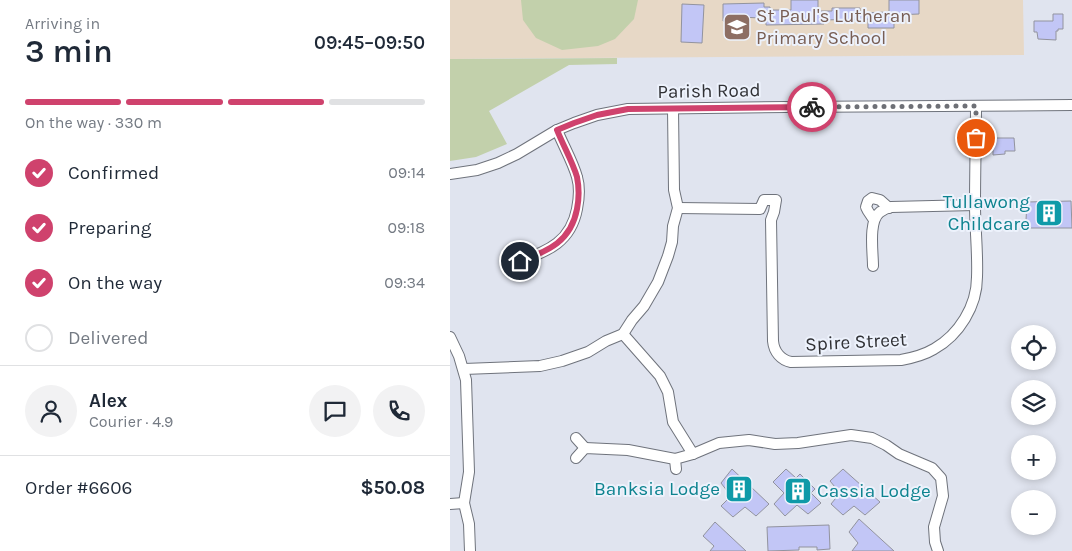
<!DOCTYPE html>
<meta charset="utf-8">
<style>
:root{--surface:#fff;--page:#f2f2f3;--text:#1f2937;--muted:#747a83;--line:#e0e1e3;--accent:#cf426d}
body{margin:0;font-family:Karla,sans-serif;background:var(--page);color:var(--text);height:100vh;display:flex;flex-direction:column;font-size:19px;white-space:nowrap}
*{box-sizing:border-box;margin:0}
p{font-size:16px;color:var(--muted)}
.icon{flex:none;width:28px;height:28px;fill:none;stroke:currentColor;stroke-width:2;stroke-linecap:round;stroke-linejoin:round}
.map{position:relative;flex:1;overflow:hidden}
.details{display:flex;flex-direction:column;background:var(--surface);width:450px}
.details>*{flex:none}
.controls{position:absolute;left:561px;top:325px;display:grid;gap:10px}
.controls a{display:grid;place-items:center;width:45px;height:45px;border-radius:50%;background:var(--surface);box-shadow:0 2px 8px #0003;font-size:25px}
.pin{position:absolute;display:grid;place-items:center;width:42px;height:42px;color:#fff;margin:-21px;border:2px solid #fff;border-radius:50%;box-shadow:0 1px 5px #0007}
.courier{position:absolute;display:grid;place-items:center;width:50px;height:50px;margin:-25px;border:4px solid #cf426d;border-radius:50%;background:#fff;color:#222;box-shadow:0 1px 6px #0007}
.overview em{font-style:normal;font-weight:600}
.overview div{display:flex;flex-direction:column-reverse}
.overview{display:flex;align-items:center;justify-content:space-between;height:85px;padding:0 25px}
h1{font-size:32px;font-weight:600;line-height:38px}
.bar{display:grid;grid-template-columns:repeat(4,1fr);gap:8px 5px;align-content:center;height:60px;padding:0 25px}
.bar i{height:6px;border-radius:4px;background:var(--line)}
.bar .on{background:var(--accent)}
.bar p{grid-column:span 4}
.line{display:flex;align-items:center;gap:12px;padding:0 25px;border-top:1px solid var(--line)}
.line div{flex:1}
.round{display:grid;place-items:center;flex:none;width:52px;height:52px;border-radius:26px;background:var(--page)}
ol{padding:0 25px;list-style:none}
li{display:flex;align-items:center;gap:15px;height:55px}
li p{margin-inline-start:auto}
li .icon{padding:5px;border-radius:50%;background:var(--accent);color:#fff;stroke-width:4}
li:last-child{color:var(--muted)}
li i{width:28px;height:28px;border:2px solid var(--line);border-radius:50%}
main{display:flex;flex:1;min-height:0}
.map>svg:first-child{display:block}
.education{fill:#e7d8c6}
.green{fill:#c2d0ab}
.building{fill:#c2c6f6;stroke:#92939e}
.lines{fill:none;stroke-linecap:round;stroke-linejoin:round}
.minor-casing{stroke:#6f737c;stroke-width:12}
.minor{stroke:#fff;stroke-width:10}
.done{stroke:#6e7076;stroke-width:5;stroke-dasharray:0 9}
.route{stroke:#cf426d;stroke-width:6}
.labels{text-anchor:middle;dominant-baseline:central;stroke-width:4;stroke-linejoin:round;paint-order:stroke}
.education-label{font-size:19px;fill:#785e54;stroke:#edf2fc;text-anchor:start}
.street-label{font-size:19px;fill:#303135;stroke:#edf2fc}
.culture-label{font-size:19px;fill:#0d838f;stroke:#edf2fc;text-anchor:end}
</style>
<main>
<section class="details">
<div class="overview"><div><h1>3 min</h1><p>Arriving in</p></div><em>09:45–09:50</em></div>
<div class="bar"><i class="on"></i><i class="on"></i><i class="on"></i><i></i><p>On the way · 330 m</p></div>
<ol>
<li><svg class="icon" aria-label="check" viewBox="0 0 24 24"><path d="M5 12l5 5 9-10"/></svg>Confirmed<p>09:14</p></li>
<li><svg class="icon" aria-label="check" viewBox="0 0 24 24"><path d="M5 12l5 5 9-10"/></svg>Preparing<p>09:18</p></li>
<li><svg class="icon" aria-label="check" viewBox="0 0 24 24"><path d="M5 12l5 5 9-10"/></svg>On the way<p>09:34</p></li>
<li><i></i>Delivered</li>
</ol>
<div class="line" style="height:90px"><a class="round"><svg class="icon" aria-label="person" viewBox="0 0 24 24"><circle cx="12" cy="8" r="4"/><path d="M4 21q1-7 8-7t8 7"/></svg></a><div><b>Alex</b><p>Courier · 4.9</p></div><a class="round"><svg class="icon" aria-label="chat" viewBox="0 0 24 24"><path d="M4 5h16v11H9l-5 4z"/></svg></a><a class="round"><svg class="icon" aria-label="phone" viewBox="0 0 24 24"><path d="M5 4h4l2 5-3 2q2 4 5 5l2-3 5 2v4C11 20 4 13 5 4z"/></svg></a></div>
<div class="line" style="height:65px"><div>Order #6606</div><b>$50.08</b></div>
</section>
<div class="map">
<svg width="622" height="551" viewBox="0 0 622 551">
<rect width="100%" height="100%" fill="#e0e4ef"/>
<polygon class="education" points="0,0 573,0 574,55 0,59"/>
<g class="green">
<polygon points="71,0 188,0 184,19 165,39 148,46 112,50 86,38 73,20"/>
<polygon points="167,58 167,64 119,65 39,111 57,144 26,157 0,161 0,59"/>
</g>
<g class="building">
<polygon points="341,0 368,0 368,11 382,11 382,8 410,8 410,13 439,12 439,0 469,0 469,14 444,15 444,28 418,28 418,19 373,20 374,24 316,25 316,21 310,21 310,18 291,17 291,21 273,21 273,4 314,3 314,7 320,7 320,10 341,10"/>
<polygon points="232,4 254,5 252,43 231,42"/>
<polygon points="603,14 613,14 613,29 608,29 608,31 606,31 606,40 588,39 587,32 584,32 584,21 603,21"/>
<polygon points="543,138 564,138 565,151 555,151 555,154 543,155"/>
<polygon points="621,201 622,228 575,228 574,220 576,220 577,202"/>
<polygon points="282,469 319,504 306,516 295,507 283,517 271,506 281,496 271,483"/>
<polygon points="336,469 346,478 350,474 365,489 361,493 371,503 358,514 347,505 335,516 324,504 334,493 323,482"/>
<polygon points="393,469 430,502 415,515 404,506 393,515 381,504 390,493 380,481"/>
<polygon points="409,519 444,551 402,551 408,543 399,532"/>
<polygon points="265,522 296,551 260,551 264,546 253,536"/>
<polygon points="379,525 380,549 367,550 367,547 349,547 349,550 318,551 317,527"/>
</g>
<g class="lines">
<g class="minor-casing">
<g id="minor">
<polyline points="0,174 27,170 48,163 67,154 107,130 124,123 147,115 178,109 336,107 622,105"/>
<path d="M228,208l82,1 4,-9h12l-2,12 -3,8 2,121c1,11 8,19 18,21l110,-2c11,-2 23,-5 33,-11 25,-14 43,-43 43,-72 1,-24 -2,-48 -2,-72 0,-33 1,-66 1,-99"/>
<polyline points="424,220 418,211 416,207 418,201 422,198 430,200 439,208"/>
<path d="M70,261c29,-10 51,-20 57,-52 2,-10 3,-22 0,-32 -4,-15 -14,-32 -20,-47"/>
<path d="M423,266c0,-14 -5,-45 7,-54 3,-2 7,-4 11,-5l84,-2"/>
<polyline points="173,334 210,376 218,392 223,422 243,454"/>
<polyline points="0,337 9,356 16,380 19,472 14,503 19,524 20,551"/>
<polyline points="14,369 90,366 112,361 138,352 156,341 173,334 182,320 194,306 208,282 218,256 222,242 223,226 228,208 224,190 223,109"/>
<polyline points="126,438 135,448"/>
<polyline points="126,458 135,448 178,450 225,459"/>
<polyline points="226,469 225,459 243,454 269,443 299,440 325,444 348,443 401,435 422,438 436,445 449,454 482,468 491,478 493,496 484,527 485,542 488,551"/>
<polyline points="0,504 14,503"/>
</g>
</g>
<use href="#minor" class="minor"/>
</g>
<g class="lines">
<polyline class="done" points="362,107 526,106 526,138"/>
<path class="route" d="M70,261c29,-10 51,-20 57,-52 2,-10 2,-22 0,-32 -4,-14 -14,-32 -20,-47l17,-7 23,-8 31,-6 184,-2"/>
</g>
<defs>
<g id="school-square" transform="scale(1.4375)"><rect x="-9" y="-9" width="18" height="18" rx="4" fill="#8d6e63" stroke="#edf2fc"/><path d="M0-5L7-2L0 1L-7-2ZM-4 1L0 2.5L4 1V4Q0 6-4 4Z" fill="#fff"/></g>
<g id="building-square" transform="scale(1.4375)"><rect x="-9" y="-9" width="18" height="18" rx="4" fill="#0f9aa8" stroke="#edf2fc"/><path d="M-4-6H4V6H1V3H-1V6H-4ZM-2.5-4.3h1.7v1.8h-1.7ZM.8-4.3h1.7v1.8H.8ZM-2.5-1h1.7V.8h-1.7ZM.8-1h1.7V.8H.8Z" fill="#fff"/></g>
</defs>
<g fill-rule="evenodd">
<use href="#school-square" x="287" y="27"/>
<use href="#building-square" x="599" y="213"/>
<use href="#building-square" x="289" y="489"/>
<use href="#building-square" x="348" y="491"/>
</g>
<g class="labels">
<g class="education-label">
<text x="306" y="16">St Paul's Lutheran<tspan x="306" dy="22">Primary School</tspan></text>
</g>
<g class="street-label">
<text transform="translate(259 91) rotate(-1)">Parish Road</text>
<text transform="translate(406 342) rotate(-3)">Spire Street</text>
</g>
<g class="culture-label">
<text x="580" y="202">Tullawong<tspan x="580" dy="22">Childcare</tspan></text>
<text x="270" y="489">Banksia Lodge</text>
<text x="367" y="491" text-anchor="start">Cassia Lodge</text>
</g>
</g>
</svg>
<div class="controls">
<a><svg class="icon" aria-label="locate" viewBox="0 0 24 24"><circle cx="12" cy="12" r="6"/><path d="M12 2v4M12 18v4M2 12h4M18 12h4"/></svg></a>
<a><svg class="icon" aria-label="layers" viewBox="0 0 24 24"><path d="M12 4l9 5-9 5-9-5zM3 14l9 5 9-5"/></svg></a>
<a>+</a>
<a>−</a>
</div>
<div class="pin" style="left:526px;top:138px;background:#ea580c"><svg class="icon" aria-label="bag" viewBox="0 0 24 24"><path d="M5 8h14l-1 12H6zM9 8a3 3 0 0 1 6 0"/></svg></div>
<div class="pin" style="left:70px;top:261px;background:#1f2937"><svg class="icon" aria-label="home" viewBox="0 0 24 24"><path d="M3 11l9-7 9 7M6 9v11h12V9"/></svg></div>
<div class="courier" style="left:362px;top:107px"><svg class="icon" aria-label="bike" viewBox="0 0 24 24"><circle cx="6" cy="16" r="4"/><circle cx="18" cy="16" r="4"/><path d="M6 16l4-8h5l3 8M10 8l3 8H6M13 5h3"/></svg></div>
</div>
</main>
